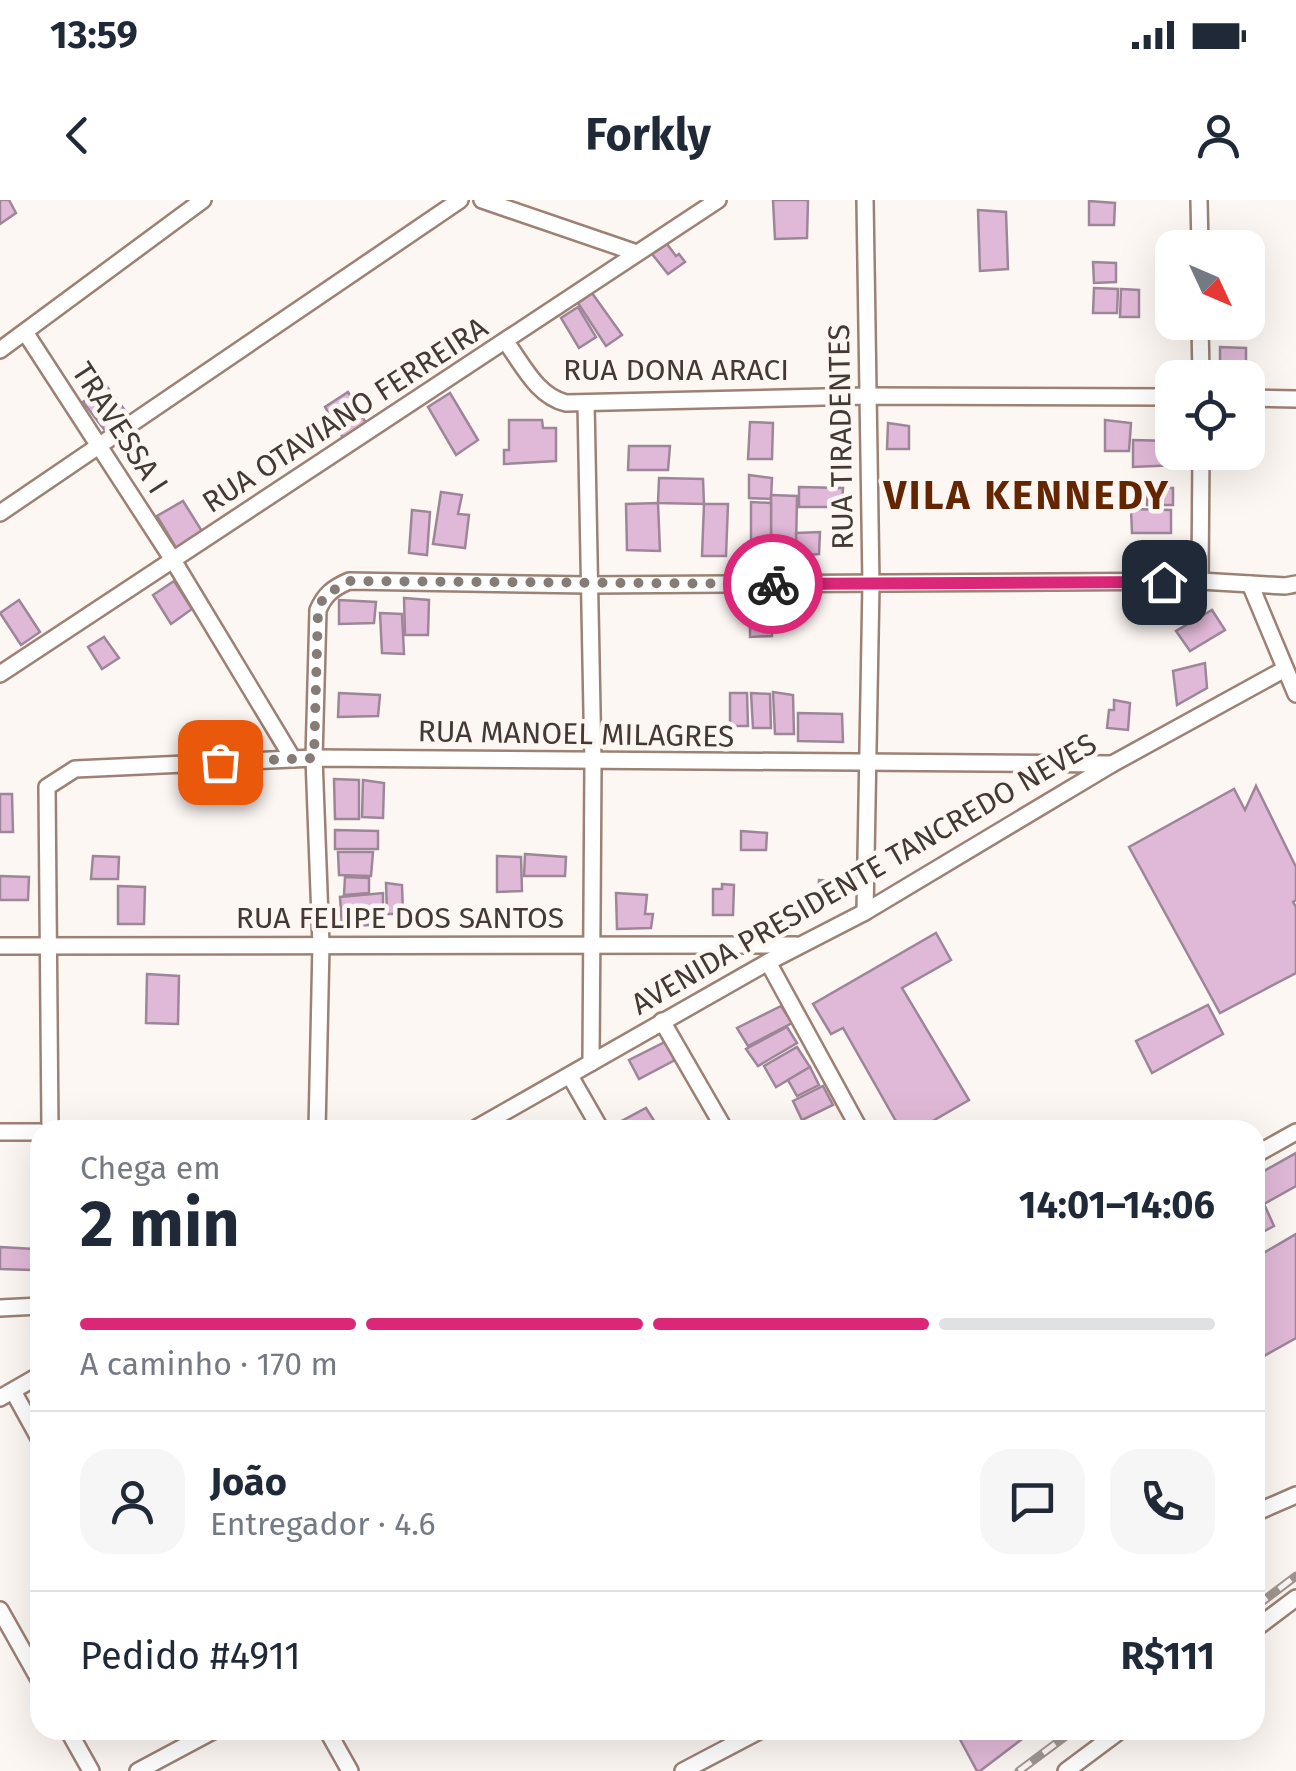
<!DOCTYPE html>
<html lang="pt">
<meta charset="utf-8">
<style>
:root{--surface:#fff;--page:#f6f6f7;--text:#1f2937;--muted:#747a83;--line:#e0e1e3;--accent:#db2777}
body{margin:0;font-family:"Fira Sans",sans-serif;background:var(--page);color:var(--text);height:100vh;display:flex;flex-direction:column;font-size:38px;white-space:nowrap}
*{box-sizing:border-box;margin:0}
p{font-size:32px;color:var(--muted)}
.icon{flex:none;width:55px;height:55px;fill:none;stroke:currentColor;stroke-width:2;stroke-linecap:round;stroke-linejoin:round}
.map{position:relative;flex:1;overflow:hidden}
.drawer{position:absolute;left:30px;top:920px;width:1235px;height:620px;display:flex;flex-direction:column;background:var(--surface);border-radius:30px;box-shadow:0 10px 40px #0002}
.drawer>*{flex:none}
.needle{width:65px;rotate:134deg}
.buttons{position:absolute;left:1155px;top:30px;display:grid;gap:20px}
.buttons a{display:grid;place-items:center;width:110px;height:110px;border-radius:20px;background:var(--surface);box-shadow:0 10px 40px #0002;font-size:50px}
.pin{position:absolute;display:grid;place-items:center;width:85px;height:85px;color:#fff;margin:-42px;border-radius:20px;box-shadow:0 5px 15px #0006}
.courier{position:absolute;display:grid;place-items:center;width:100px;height:100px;margin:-50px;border:8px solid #db2777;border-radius:50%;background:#fff;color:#222;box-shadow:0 2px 12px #0007}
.headline em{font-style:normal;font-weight:700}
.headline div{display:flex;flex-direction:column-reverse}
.headline{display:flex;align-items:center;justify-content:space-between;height:170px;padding:0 50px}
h1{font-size:65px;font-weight:700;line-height:75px}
.bar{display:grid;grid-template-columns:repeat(4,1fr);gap:15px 10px;align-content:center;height:120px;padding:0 50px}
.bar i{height:12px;border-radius:8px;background:var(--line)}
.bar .selected{background:var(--accent)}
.bar p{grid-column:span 4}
.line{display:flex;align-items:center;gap:25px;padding:0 50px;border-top:2px solid var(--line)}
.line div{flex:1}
.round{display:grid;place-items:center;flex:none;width:105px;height:105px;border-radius:30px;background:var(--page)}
.status{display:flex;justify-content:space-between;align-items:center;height:70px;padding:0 50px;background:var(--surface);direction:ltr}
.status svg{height:28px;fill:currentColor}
header{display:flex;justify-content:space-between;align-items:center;height:130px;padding:0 50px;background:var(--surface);font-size:45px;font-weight:700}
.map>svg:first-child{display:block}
.building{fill:#e1b9d8;stroke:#9d8698;stroke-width:2.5}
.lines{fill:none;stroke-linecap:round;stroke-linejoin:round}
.minor-casing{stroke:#9c8174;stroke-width:20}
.minor{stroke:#fff;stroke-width:15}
.rail-casing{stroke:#9f9691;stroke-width:9}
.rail{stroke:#fdf7f4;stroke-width:5;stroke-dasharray:15;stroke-linecap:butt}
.done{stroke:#857c77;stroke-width:10;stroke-dasharray:0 18}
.route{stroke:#db2777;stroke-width:12}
.labels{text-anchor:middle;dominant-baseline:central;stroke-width:9;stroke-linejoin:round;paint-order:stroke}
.street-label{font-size:30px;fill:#443933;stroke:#fdf7f4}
.district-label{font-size:40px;font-weight:bold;letter-spacing:2.5px;fill:#642601;stroke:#fdf7f4}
</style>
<div class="status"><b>13:59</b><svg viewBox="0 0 49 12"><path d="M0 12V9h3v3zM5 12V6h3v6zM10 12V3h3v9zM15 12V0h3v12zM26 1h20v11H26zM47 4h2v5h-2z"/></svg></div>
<header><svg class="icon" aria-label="back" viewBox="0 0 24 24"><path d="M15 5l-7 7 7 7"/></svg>Forkly<svg class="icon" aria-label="person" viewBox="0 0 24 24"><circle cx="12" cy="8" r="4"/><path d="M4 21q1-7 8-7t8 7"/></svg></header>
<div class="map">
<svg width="1296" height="1571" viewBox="0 0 1296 1571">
<rect width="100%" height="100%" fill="#fdf7f4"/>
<g class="building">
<polygon points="0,0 9,0 16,13 0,24"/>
<polygon points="773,0 808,0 807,38 775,39"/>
<polygon points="1089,1 1115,3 1114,25 1089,25"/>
<polygon points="978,10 1006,12 1008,69 980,71"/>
<polygon points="667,44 676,56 679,54 685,62 668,74 652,54"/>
<polygon points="1093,62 1116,63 1116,82 1094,83"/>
<polygon points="1094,88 1118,89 1117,113 1093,113"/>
<polygon points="1121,89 1139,90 1139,117 1120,117"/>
<polygon points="592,93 622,135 606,146 578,103"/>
<polygon points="578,107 596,137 579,148 561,118"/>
<polygon points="1220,147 1246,148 1246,178 1220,178"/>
<polygon points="105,184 133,221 110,237 83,202"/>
<polygon points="348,192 370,230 347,245 325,207"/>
<polygon points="450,193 478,240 456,255 428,207"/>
<polygon points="509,220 542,220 543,228 556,228 556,261 504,264 504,250 509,250"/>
<polygon points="1105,220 1131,223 1129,251 1105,251"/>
<polygon points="750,222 773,223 772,259 748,259"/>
<polygon points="888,223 909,226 909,249 887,249"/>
<polygon points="1133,240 1172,241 1172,252 1179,252 1178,265 1133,267"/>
<polygon points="629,246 670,246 668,270 628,270"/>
<polygon points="749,275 772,278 771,299 749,298"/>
<polygon points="659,278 703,279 704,304 658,303"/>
<polygon points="799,287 843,288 842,307 799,307"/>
<polygon points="1148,287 1173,288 1173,305 1147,305"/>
<polygon points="441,292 462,295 458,314 469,315 465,348 433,344"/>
<polygon points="771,295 797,296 796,350 771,349"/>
<polygon points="183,301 205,336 181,349 175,346 157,316"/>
<polygon points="751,302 771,303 771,352 751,352"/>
<polygon points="658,303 660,351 627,350 626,304"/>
<polygon points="704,304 728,304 726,356 702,356"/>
<polygon points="1131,309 1171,310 1171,333 1132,333"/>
<polygon points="412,310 430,312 427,355 409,353"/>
<polygon points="820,332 819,354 797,356 796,333"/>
<polygon points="174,381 192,409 171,424 153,395"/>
<polygon points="750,397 773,398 772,436 750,437"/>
<polygon points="404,398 429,400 428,435 405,435"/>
<polygon points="19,400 40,432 21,445 0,413"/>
<polygon points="339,400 376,402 374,423 339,424"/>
<polygon points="1212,410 1225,430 1190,451 1176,431"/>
<polygon points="380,413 402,414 404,454 382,453"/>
<polygon points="104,437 119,458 102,469 88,447"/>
<polygon points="1205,463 1207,488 1177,505 1173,471"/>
<polygon points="773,492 793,495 794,534 775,534"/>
<polygon points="339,493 380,495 378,516 338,517"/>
<polygon points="730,493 747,493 748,526 730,526"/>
<polygon points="751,493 770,494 771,528 753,528"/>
<polygon points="1114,500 1130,503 1128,530 1107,528 1109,510 1114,510"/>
<polygon points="798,513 842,514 843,542 798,541"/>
<polygon points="334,579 359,580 359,619 335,619"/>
<polygon points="363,580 384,583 383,618 362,617"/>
<polygon points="1256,586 1296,667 1296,700 1293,702 1296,707 1296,773 1220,813 1129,647 1234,589 1245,610"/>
<polygon points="0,594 12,594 13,632 0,632"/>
<polygon points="335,630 378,631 378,649 335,649"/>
<polygon points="741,631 767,633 766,650 741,650"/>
<polygon points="338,652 373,652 371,676 339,675"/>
<polygon points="525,654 566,657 565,676 524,676"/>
<polygon points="93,656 119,657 118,679 91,679"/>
<polygon points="497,656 521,657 522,691 497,692"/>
<polygon points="0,676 29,677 28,700 0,700"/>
<polygon points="345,677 369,678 369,693 344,695"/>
<polygon points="819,680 836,681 835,697 818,698"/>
<polygon points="386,683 402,685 403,714 387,714"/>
<polygon points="722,684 734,685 733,715 713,715 713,689 722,689"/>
<polygon points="118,686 145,687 144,724 118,724"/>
<polygon points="383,693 383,724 342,727 340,697"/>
<polygon points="616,693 647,695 645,714 653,714 651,728 617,729"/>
<polygon points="936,733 951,760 902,788 969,900 917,930 901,930 843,828 831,834 813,804"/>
<polygon points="147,774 179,776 178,824 146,823"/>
<polygon points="1208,805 1223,834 1152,873 1136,841"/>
<polygon points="781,806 792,823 748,846 737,828"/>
<polygon points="787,827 797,843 758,866 746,849"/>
<polygon points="665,842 675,860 639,879 629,860"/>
<polygon points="797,847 810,867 776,887 764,866"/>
<polygon points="810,867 819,885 797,896 788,880"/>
<polygon points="823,886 833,905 802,920 793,901"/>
<polygon points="646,908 658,927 620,930 616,924"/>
<polygon points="1296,953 1296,986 1264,1004 1274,1026 1255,1036 1255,976"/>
<polygon points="1296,1034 1296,1138 1255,1161 1255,1058"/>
<polygon points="0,1047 34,1049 31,1070 0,1069"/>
<polygon points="955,1530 1034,1530 980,1571 977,1571"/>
</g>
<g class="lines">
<g class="minor-casing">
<g id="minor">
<polyline points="482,0 637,53"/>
<polyline points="1199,0 1200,48"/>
<polyline points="1200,122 1201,178"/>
<polyline points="25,132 173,360 293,559"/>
<path d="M506,142c17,23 31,54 60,61l300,-7 306,1"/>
<polyline points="0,150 203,0"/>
<polyline points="1248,198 1296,199"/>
<polyline points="586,203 593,563 591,863"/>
<polyline points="0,313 460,0"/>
<polyline points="1200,381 1201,252"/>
<polyline points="1250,384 1296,494"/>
<polyline points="0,474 718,0"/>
<polyline points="865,712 871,384 865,0"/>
<polyline points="0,746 796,745"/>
<polyline points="768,762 860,930"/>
<polyline points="662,821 725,930"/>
<polyline points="570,876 601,930"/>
<polyline points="50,930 47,587 75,569 314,558 1112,564"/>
<path d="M317,930l4,-185 -7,-187 4,-148c7,-16 15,-22 31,-29l239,4 612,-4 85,5 11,-2"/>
<polyline points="473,930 768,762 865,712 1112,564 1285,469"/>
<polyline points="0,932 40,932"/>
<polyline points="1255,955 1296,932"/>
<polyline points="0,1108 40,1106"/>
<polyline points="13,1191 40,1240"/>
<polyline points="0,1198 40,1175"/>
<polyline points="1255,1313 1296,1295"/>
<polyline points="0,1410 40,1481"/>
<polyline points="1255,1429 1296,1398"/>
<polyline points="68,1530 91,1571"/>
<polyline points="327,1530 350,1571"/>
<polyline points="138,1571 215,1530"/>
<polyline points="683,1571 761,1530"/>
<polyline points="1066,1571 1121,1530"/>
</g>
</g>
<use href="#minor" class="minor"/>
<g class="rail-casing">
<g id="rail">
<polyline points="1255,1407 1296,1376"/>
<polyline points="1019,1571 1074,1530"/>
</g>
</g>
<use href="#rail" class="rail"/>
</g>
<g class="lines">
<polyline class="done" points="220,562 314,558 318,410 324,396 349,381 773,384"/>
<polyline class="route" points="773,384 1164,382"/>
</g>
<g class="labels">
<g class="street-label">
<text x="676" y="170">RUA DONA ARACI</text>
<text transform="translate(345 215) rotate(-33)">RUA OTAVIANO FERREIRA</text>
<text transform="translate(120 228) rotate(57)">TRAVESSA I</text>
<text transform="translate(841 237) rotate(-91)">RUA TIRADENTES</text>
<text transform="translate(576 534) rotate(1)">RUA MANOEL MILAGRES</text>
<text transform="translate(864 674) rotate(-30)">AVENIDA PRESIDENTE TANCREDO NEVES</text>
<text x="400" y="718">RUA FELIPE DOS SANTOS</text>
</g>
<g class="district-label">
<text x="1027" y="296">VILA KENNEDY</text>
</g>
</g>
</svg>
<div class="buttons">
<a><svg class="needle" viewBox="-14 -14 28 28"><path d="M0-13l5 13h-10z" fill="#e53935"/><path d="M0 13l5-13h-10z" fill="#747a83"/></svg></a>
<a><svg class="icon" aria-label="locate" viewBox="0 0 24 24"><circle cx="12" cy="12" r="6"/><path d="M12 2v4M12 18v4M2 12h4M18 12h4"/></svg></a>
</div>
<div class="pin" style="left:220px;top:562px;background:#ea580c"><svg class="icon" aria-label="bag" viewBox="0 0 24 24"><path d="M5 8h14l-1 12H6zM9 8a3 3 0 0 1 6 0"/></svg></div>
<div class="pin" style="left:1164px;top:382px;background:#1f2937"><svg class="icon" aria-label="home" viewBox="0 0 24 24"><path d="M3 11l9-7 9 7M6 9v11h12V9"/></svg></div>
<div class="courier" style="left:773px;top:384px"><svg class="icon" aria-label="bike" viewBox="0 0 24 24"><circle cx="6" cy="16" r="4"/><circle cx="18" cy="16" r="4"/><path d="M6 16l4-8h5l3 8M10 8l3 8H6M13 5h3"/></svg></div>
<section class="drawer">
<div class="headline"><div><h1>2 min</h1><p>Chega em</p></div><em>14:01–14:06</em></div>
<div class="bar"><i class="selected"></i><i class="selected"></i><i class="selected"></i><i></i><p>A caminho · 170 m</p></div>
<div class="line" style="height:180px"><a class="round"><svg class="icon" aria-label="person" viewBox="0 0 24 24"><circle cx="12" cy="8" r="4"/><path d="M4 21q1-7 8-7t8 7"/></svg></a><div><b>João</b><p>Entregador · 4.6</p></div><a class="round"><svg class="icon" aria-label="chat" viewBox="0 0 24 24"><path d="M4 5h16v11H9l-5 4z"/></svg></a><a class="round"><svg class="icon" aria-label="phone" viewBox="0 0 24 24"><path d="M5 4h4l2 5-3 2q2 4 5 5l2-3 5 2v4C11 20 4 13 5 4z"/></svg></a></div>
<div class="line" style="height:130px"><div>Pedido #4911</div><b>R$111</b></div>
</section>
</div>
